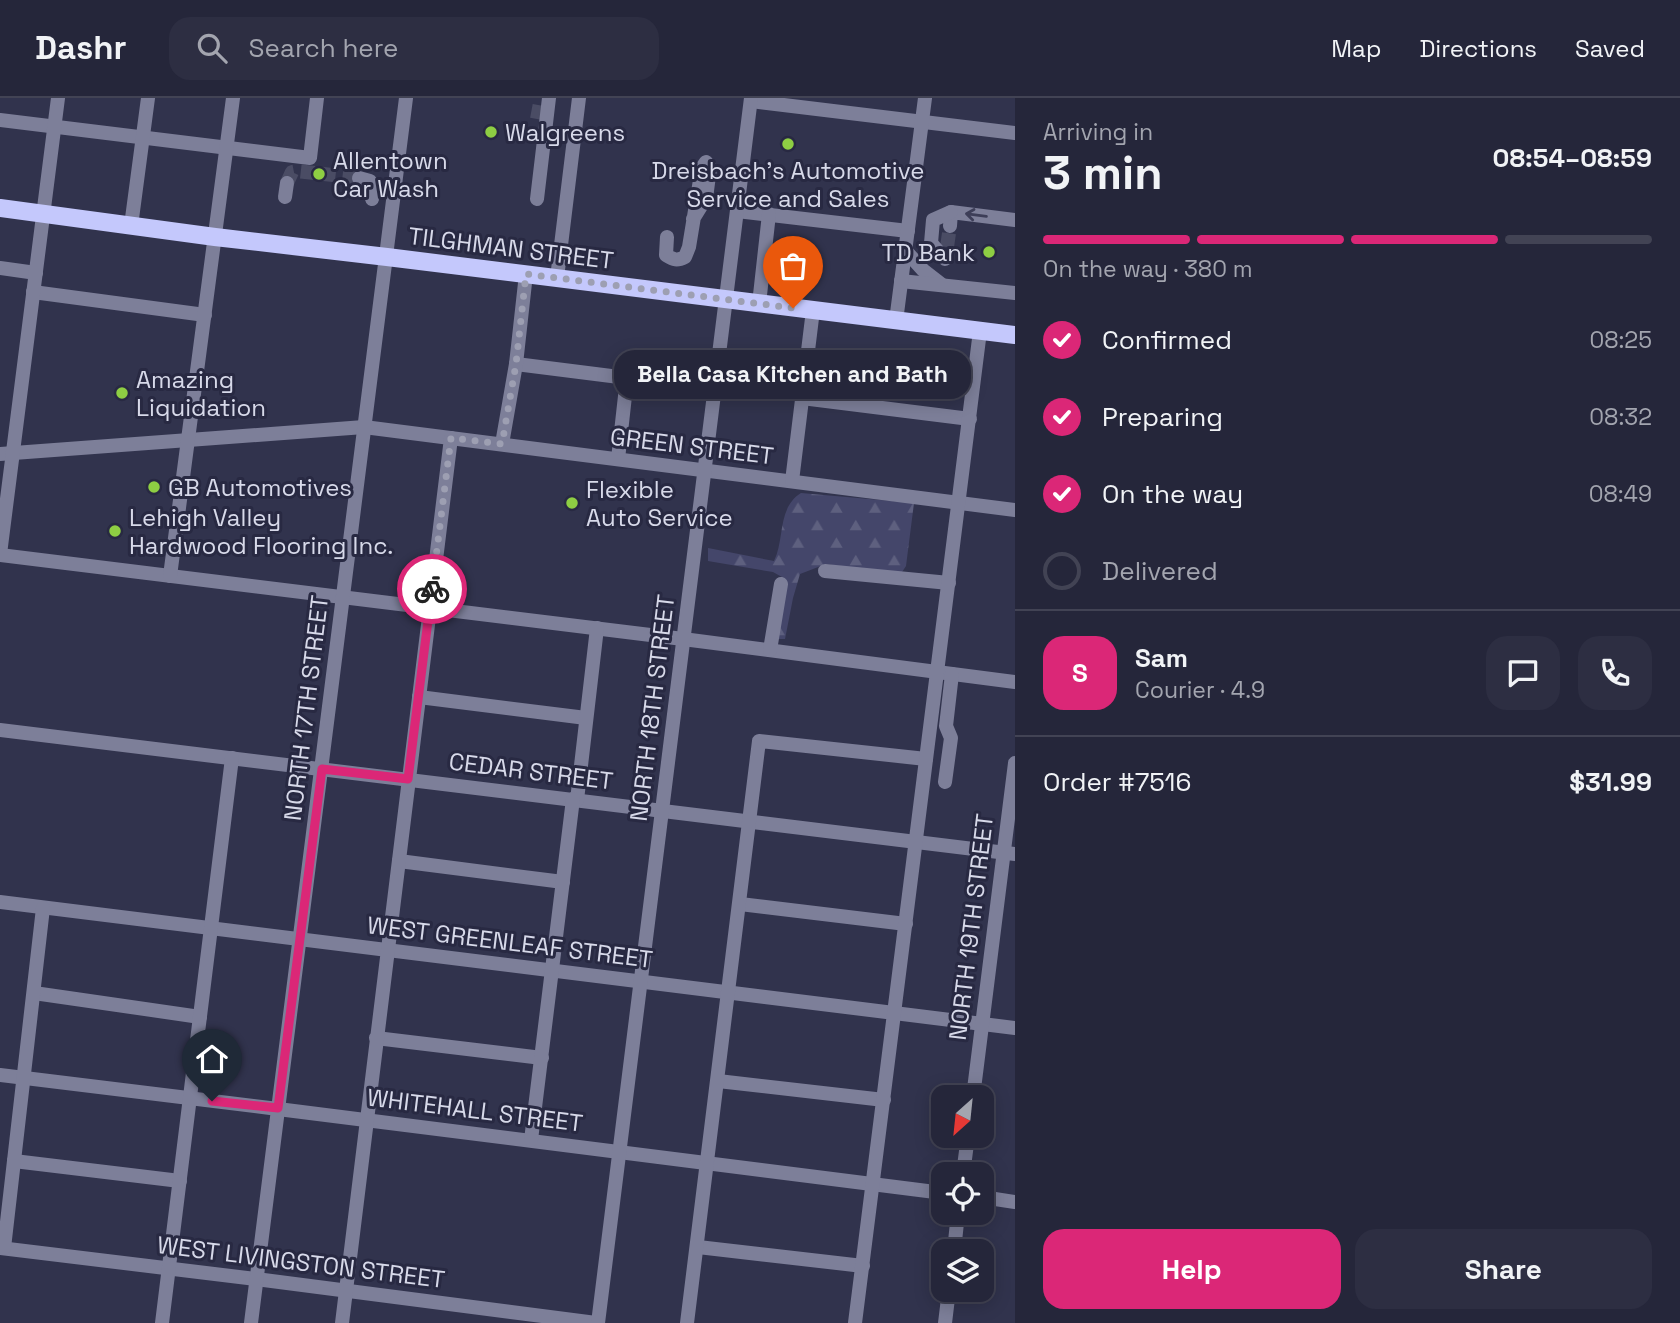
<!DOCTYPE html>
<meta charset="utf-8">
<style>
:root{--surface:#25263a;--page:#2d2e42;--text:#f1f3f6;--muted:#a3a5af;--line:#424354;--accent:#db2777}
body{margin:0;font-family:"Space Grotesk",sans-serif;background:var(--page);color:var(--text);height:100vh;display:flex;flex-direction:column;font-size:26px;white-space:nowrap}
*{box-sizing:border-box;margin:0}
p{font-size:23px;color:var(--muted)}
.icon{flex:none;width:38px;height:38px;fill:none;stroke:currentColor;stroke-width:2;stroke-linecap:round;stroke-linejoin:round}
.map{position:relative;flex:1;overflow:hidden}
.panel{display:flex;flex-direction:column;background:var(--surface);width:665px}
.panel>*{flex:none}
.needle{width:46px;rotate:207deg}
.tools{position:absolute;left:931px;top:987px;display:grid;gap:14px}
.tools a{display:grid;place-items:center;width:63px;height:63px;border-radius:14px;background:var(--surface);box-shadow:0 4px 18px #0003,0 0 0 2px var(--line);font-size:35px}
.pin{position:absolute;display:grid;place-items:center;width:60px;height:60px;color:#fff;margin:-72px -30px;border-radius:50% 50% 50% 0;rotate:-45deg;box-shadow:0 0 7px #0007}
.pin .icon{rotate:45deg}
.courier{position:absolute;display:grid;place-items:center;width:70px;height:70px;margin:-35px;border:5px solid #db2777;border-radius:50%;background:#fff;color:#222;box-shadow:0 2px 9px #0007}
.bubble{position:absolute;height:49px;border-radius:21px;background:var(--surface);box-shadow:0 4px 18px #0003,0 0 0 2px var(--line);font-size:23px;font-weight:700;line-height:49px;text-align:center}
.overview em{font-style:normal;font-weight:700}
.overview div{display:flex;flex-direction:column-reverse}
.overview{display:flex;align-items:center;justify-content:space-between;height:119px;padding:0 28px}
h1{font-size:46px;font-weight:700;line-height:52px}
.bar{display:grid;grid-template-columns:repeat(4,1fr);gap:10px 7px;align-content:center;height:84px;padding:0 28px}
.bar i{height:9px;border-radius:5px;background:var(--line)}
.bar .selected{background:var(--accent)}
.bar p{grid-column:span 4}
.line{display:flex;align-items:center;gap:18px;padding:0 28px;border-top:2px solid var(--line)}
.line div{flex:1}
.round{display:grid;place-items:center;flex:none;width:74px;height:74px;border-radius:21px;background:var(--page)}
ol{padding:0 28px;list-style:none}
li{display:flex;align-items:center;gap:21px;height:77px}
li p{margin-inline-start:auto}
li .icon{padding:7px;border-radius:50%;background:var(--accent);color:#fff;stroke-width:4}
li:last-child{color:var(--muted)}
li i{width:38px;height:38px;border:4px solid var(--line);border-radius:50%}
.primary-button{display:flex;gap:14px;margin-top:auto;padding:14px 28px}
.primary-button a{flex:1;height:80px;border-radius:21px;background:var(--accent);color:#fff;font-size:28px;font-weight:700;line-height:80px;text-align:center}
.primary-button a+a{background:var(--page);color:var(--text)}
header{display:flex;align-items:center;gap:42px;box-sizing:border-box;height:98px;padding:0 35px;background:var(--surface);border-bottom:2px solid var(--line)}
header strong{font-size:33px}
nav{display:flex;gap:38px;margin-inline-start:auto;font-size:24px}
.search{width:490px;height:63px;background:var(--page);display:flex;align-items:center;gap:18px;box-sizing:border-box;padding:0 24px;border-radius:21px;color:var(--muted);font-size:26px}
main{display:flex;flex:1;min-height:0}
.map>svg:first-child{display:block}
.forest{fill:url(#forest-firs)}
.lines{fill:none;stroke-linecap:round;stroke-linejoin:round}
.minor-tunnel{stroke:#4a4c64;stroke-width:14;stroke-dasharray:14 7;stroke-linecap:butt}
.minor{stroke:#7d7f99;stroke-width:14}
.major{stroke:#c4c8fc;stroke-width:18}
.oneway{stroke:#3d3e58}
.done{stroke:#9d9fb2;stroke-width:7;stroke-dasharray:0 12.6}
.route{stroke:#db2777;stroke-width:9}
.poi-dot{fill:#8ece43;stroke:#282942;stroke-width:2.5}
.labels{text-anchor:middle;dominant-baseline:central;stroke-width:6;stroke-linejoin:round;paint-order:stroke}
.poi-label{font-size:24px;fill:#d7d9e9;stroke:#282942;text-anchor:start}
.street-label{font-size:24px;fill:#d7d9e9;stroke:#282942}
</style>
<header>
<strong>Dashr</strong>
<div class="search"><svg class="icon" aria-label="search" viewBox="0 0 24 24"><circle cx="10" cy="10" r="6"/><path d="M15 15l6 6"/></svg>Search here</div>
<nav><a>Map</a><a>Directions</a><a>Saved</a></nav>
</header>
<main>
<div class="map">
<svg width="1015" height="1225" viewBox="0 0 1015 1225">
<defs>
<pattern id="forest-firs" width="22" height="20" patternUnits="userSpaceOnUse" patternTransform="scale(1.75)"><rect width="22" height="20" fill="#44466a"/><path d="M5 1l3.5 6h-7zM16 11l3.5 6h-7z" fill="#5e607f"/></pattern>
</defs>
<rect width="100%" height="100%" fill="#31334d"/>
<path class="forest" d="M801,395l113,10 -8,63 -6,9 -74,-11 -26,10 -7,24 -8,41h-8l5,-62 -9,-5 -65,-11v-13l66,13c11,-22 3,-53 27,-68z"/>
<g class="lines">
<g class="minor-tunnel">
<polyline points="537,21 540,5"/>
<polyline points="287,85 292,74 297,73 359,80"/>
<polyline points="947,149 950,128"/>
</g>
<g class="minor">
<polyline points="751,3 1015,35"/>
<polyline points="0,22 310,60 317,0"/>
<polyline points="359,80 370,83 374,90 372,101"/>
<polyline points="285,99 287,85"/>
<polyline points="537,101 549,0"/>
<polyline points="737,113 908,133"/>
<polyline points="131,128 148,0"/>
<polyline points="950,128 951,114 1015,122"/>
<path d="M667,139l-1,18c8,5 11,6 19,2l4,-10 13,-79 4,-6 4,6 -4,30 -13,21"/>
<polyline points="905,152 923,172 941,186"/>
<polyline points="945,161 931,145 933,122 951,114"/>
<polyline points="0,170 36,175"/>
<polyline points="557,180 579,0"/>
<polyline points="901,183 1015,195"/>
<polyline points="33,194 205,217"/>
<polyline points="759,206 769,116"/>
<polyline points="896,223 925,0"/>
<polyline points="516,266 627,280 618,361"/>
<polyline points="802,300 970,321"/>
<polyline points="502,346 516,266 526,176"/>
<polyline points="0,356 364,329 1015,412"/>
<polyline points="792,383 813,212"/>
<polyline points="0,456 58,0"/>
<polyline points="0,457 683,541 1015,584"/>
<polyline points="825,473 949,485"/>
<polyline points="170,478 233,0"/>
<polyline points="770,552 781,486"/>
<polyline points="419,599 586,620"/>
<polyline points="0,632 1015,756"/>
<polyline points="945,684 951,640 946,628 952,576"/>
<polyline points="577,702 597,530"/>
<polyline points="399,763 563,784"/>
<polyline points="0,804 1015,930"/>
<polyline points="740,806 906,826"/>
<polyline points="34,895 200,919"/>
<polyline points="376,940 542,960"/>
<polyline points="0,977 278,1011 943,1095"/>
<polyline points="718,983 884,1002"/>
<polyline points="973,999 1015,665"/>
<polyline points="531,1042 573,701"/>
<polyline points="14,1063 180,1083"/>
<polyline points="963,1076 968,1038"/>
<polyline points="982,1099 1015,1104"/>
<polyline points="698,1149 863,1168"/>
<polyline points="0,1150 256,1181 596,1225"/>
<polyline points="4,1150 43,810"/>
<polyline points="954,1153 958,1115"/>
<polyline points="162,1225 232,660"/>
<path d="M251,1225c49,-409 106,-816 155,-1225"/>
<polyline points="342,1225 451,340"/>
<polyline points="598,1225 751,0"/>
<polyline points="687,1225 759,643 926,661"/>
<polyline points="855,1225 980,233"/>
<polyline points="945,1225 949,1192"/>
</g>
<polyline class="major" points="0,110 215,139 387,159 1015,237"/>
</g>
<defs><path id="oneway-shaft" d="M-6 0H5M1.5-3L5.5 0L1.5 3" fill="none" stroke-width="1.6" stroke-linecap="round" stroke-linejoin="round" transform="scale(1.75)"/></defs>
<use class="oneway" href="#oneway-shaft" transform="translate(976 117) rotate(-173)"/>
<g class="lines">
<polyline class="done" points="432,491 451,340 502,346 516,266 526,176 793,210"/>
<polyline class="route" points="212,1003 278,1010 322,671 408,681 432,491"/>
</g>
<g class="poi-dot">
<circle cx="491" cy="34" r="7"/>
<circle cx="788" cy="46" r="7"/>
<circle cx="319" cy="76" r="7"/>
<circle cx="989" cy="154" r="7"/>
<circle cx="122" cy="295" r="7"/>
<circle cx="154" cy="389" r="7"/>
<circle cx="572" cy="405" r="7"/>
<circle cx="115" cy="433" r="7"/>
</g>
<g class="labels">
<g class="poi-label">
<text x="505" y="34">Walgreens</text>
<text x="333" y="62">Allentown<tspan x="333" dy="28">Car Wash</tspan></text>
<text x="788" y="72" text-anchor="middle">Dreisbach's Automotive<tspan x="788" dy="28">Service and Sales</tspan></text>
<text x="975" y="154" text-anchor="end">TD Bank</text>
<text x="136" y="281">Amazing<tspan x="136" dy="28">Liquidation</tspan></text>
<text x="168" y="389">GB Automotives</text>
<text x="586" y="391">Flexible<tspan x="586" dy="28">Auto Service</tspan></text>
<text x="129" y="419">Lehigh Valley<tspan x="129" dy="28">Hardwood Flooring Inc.</tspan></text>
</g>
<g class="street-label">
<text transform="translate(511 150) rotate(7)">TILGHMAN STREET</text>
<text transform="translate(692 348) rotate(7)">GREEN STREET</text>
<text transform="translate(306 610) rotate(-83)">NORTH 17TH STREET</text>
<text transform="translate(652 610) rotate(-83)">NORTH 18TH STREET</text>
<text transform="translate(531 673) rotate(7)">CEDAR STREET</text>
<text transform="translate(971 829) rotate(-83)">NORTH 19TH STREET</text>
<text transform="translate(510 844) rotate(7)">WEST GREENLEAF STREET</text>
<text transform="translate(475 1012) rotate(7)">WHITEHALL STREET</text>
<text transform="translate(301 1164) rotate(7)">WEST LIVINGSTON STREET</text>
</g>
</g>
</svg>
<div class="tools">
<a><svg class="needle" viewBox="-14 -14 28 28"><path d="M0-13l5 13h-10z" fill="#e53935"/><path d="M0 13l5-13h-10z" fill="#a3a5af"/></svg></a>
<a><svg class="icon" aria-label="locate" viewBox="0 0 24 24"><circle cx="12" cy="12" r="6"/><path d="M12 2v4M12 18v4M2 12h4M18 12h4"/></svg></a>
<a><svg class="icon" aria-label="layers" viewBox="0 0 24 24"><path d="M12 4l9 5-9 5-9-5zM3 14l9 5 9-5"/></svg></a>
</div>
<div class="pin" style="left:793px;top:210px;background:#ea580c"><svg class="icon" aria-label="bag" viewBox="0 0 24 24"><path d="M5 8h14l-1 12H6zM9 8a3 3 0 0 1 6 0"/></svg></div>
<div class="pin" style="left:212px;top:1003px;background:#1f2937"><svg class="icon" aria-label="home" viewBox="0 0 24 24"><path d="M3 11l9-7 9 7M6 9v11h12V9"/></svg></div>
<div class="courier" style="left:432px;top:491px"><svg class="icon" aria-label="bike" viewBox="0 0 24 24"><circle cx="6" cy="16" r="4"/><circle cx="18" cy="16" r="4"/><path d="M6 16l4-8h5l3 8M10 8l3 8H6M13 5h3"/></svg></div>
<div class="bubble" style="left:614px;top:252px;width:357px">Bella Casa Kitchen and Bath</div>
</div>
<section class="panel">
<div class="overview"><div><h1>3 min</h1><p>Arriving in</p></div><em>08:54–08:59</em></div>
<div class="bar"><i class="selected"></i><i class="selected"></i><i class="selected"></i><i></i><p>On the way · 380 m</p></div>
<ol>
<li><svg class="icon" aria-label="check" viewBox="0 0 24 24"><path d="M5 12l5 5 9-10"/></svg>Confirmed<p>08:25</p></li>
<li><svg class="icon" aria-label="check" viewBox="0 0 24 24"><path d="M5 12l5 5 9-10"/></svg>Preparing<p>08:32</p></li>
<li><svg class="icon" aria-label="check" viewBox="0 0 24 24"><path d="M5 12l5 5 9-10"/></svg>On the way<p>08:49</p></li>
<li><i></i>Delivered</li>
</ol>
<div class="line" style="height:126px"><b class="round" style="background:var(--accent);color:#fff">S</b><div><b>Sam</b><p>Courier · 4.9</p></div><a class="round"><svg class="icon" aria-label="chat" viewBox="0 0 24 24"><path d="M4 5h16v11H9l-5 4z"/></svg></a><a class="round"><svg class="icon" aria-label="phone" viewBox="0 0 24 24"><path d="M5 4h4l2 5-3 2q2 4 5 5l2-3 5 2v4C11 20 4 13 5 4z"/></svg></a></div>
<div class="line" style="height:91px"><div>Order #7516</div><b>$31.99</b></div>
<div class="primary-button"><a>Help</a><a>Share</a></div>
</section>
</main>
